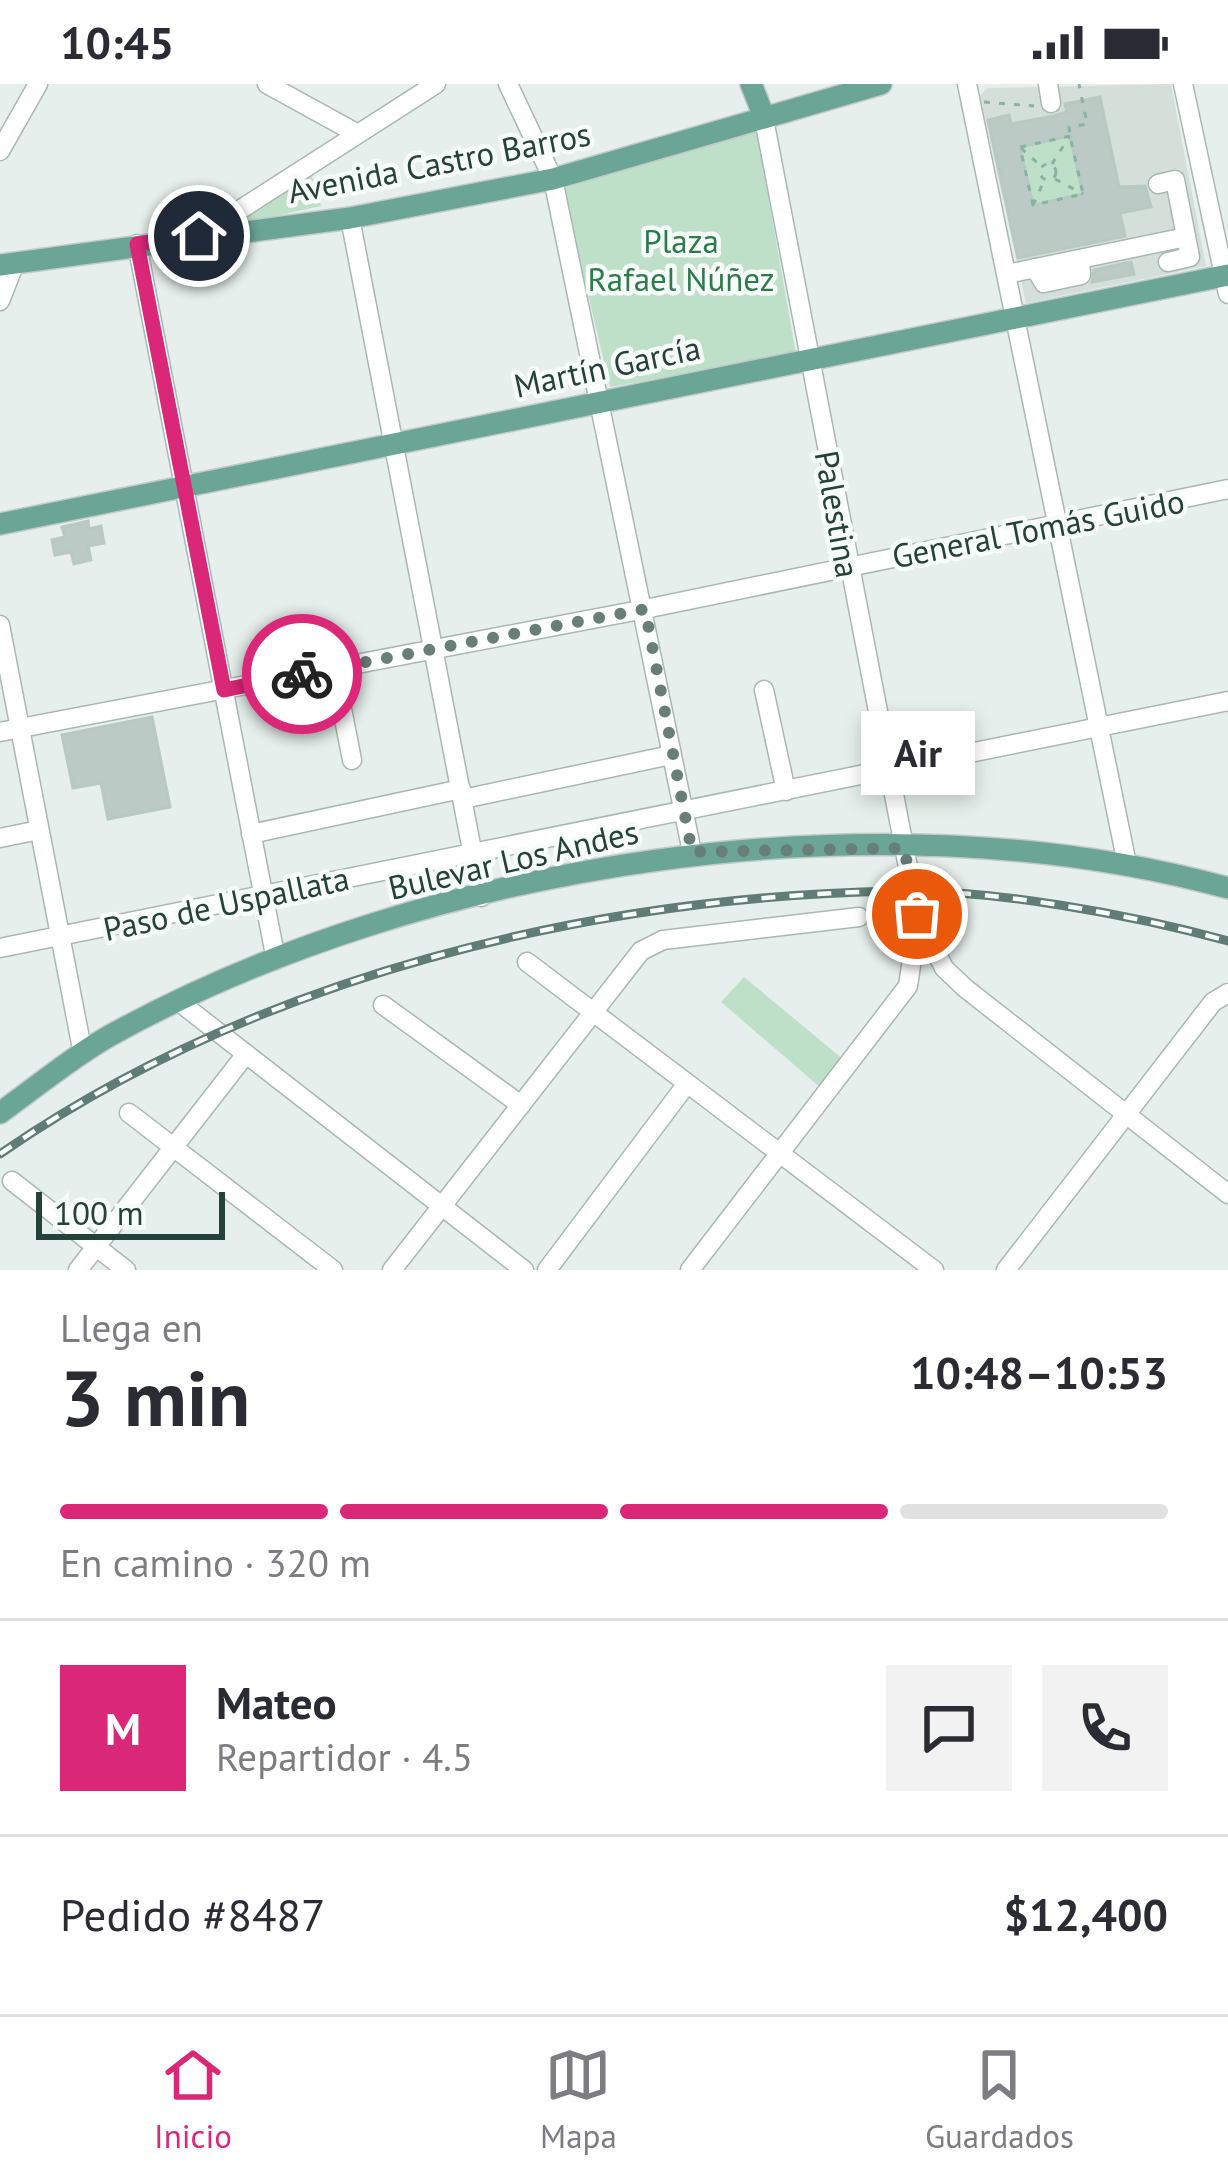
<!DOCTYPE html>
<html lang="es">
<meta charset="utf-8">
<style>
:root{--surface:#fff;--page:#f2f2f3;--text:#2b2b33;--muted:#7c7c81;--line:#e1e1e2;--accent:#db2777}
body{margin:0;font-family:"PT Sans",sans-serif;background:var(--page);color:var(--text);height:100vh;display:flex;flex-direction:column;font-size:45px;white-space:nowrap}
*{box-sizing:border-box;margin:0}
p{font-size:39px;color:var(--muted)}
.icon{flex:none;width:66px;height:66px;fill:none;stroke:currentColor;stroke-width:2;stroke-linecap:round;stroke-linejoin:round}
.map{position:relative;height:1186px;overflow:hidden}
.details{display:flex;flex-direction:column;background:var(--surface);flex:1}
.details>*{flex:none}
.scale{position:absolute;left:36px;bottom:30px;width:189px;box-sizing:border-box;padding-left:12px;border:6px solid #24423a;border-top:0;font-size:33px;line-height:42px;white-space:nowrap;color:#24423a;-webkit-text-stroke:9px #f7fbf9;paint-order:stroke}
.pin{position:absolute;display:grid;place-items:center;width:102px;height:102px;color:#fff;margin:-51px;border:6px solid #fff;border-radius:50%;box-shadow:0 3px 12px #0007}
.courier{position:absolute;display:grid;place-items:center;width:120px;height:120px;margin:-60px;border:9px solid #db2777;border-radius:50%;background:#fff;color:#222;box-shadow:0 3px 15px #0007}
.bubble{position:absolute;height:84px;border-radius:0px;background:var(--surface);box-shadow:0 6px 18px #0003;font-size:39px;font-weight:700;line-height:84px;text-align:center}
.head em{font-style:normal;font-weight:700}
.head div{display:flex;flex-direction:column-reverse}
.head{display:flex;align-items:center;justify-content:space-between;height:204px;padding:0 60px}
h1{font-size:78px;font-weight:700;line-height:90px}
.bar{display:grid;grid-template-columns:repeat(4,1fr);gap:18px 12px;align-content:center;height:144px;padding:0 60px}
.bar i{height:15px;border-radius:9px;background:var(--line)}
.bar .current{background:var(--accent)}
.bar p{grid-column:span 4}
.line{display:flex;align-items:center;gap:30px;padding:0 60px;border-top:3px solid var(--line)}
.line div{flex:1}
.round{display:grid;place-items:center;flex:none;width:126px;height:126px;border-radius:0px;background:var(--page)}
.status{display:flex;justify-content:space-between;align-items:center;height:84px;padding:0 60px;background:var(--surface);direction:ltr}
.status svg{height:33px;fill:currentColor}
.tabs{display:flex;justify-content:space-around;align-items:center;height:168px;border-top:3px solid var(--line);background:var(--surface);font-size:33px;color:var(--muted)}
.tabs a{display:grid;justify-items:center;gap:6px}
.tabs .current{color:var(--accent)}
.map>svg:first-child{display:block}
.built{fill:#d4dfda}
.green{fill:#bfe0c8}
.building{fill:#bbcac4;stroke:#b8c9c2;stroke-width:3;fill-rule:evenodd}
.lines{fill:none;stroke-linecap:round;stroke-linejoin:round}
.minor-casing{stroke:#a8b8b2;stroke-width:21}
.major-casing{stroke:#c2cac8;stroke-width:24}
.path{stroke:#86b3a5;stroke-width:3;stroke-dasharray:6 9;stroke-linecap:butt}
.minor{stroke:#fff;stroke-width:18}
.major{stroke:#6aa596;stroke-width:21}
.rail-casing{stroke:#5f7d75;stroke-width:9}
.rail{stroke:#f7fbf9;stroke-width:4.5;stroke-dasharray:14;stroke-linecap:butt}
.done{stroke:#687f78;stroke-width:12;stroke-dasharray:0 21.6}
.route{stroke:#db2777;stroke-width:15}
.labels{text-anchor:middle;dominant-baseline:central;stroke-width:9;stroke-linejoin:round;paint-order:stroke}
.street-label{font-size:33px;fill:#24423a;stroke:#f7fbf9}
.park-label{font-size:33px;fill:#2d7a4b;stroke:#f7fbf9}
</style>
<div class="status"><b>10:45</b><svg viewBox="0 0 49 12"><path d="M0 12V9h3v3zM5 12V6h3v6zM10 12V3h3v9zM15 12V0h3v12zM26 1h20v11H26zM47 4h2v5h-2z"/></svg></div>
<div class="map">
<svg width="1228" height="1186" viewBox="0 0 1228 1186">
<rect width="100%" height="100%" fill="#e6efeb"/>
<polygon class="built" points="1171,0 1206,182 1026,219 980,11 988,4"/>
<g class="green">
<polygon points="756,43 796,270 610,303 563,105"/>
<polygon points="1070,52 1083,110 1033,121 1020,63"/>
<polygon points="312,92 321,122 229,142"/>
<polygon points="744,893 850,981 828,1010 721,918"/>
</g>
<g class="building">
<path d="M1100,13l19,90 26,-1 6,21 -31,6 5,23 -107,22 -30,-138 21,-5 2,9 43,-8 13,-4 -2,-8zM1070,52l13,58 -50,11 -13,-58z"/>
<polygon points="1131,178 1134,190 1092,198 1094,186"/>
<polygon points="88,437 89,445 101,442 104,459 88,462 91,476 74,480 71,468 55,471 52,456 65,453 62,443"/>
<polygon points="152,633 170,723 108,735 101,699 73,704 62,651"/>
</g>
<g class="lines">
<g class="minor-casing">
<g id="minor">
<polyline points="267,0 356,49"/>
<polyline points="508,0 553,95 692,768"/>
<polyline points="967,0 1127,780"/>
<polyline points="1048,0 1051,19"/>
<polyline points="1183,0 1228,210"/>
<polyline points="763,30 917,830 944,884 965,904 1228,1110"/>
<polyline points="0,67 38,0"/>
<polyline points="1158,100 1175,96 1190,173 1168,178"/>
<polyline points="350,134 481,813"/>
<polyline points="199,152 436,0"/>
<polyline points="137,160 276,876"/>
<polyline points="1035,184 1044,199 1081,191 1080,175"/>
<polyline points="1007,190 1186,153"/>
<polyline points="0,217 15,179"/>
<polyline points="0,541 83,970"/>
<polyline points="334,584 352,676"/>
<polyline points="764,606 786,707"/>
<polyline points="0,648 645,525 1228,405"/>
<polyline points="463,715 671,671"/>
<polyline points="251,750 461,705"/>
<polyline points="0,754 39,746"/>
<polyline points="0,864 1228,617"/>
<polyline points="527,878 934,1186"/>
<polyline points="178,917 524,1186"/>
<polyline points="383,921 521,1021"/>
<polyline points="129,1029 333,1186"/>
<polyline points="12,1097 126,1186"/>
<polyline points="78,1186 246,970"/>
<polyline points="392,1186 641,867 663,856 859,833"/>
<polyline points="547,1186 686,1001"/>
<polyline points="690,1186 908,902 917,841"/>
<polyline points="1006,1186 1213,918 1228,909"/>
</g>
</g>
<g class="major-casing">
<g id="major">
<polyline points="751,0 763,30"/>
<polyline points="0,181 350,134 553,95 881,0"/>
<polyline points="0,440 1228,191"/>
<path d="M0,1029c36,-26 72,-56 111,-78 315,-174 768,-243 1117,-147"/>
</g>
</g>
<g class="path">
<polyline points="984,18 1034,22"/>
<polyline points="1070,52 1020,63 1033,121 1083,110 1070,52 1069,43 1087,40 1079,0"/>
<polyline points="1021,64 1041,82"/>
<circle cx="1048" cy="88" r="8"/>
<polyline points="1052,80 1069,53"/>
<polyline points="1055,95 1083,110"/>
<polyline points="1033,121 1044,97"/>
</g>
<use href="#minor" class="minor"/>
<use href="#major" class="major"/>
<g class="rail-casing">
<path id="rail" d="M0,1070c256,-177 587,-257 895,-263 97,-2 239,24 333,50"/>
</g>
<use href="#rail" class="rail"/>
</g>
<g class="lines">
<polyline class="done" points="302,590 645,525 692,768 904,764 917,830"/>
<polyline class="route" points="199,152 137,160 224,606 302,590"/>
</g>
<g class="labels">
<g class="street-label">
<text transform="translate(439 78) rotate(-11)">Avenida Castro Barros</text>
<text transform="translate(607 282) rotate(-12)">Martín García</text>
<text transform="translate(838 430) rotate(80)">Palestina</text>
<text transform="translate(1038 444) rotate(-11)">General Tomás Guido</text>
<text transform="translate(513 775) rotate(-13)">Bulevar Los Andes</text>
<text transform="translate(226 819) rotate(-12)">Paso de Uspallata</text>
</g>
<g class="park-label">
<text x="681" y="156">Plaza<tspan x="681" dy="38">Rafael Núñez</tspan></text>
</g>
</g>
</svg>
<div class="scale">100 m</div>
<div class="pin" style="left:917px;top:830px;background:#ea580c"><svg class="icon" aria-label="bag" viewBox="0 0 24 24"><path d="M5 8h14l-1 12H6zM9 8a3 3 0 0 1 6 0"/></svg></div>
<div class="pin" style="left:199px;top:152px;background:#1f2937"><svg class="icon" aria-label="home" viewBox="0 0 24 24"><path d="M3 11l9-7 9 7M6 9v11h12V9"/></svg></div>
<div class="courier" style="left:302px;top:590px"><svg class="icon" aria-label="bike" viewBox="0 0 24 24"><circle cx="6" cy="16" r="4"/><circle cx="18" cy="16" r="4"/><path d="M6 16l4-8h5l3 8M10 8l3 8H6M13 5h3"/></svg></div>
<div class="bubble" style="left:861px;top:627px;width:114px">Air</div>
</div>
<section class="details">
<div class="head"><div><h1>3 min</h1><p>Llega en</p></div><em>10:48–10:53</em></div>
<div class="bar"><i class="current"></i><i class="current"></i><i class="current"></i><i></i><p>En camino · 320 m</p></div>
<div class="line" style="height:216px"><b class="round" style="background:var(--accent);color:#fff">M</b><div><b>Mateo</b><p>Repartidor · 4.5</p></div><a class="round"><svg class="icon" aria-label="chat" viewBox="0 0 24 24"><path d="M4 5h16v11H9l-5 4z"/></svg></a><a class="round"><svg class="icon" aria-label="phone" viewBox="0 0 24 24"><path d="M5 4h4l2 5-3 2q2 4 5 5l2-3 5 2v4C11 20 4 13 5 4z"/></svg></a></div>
<div class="line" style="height:156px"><div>Pedido #8487</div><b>$12,400</b></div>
</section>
<nav class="tabs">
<a class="current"><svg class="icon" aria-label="home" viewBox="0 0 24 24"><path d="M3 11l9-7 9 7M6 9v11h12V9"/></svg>Inicio</a>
<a><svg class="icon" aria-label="map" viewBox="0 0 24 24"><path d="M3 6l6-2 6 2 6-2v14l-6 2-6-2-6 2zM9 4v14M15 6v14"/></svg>Mapa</a>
<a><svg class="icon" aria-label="saved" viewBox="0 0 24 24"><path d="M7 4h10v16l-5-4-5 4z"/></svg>Guardados</a>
</nav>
